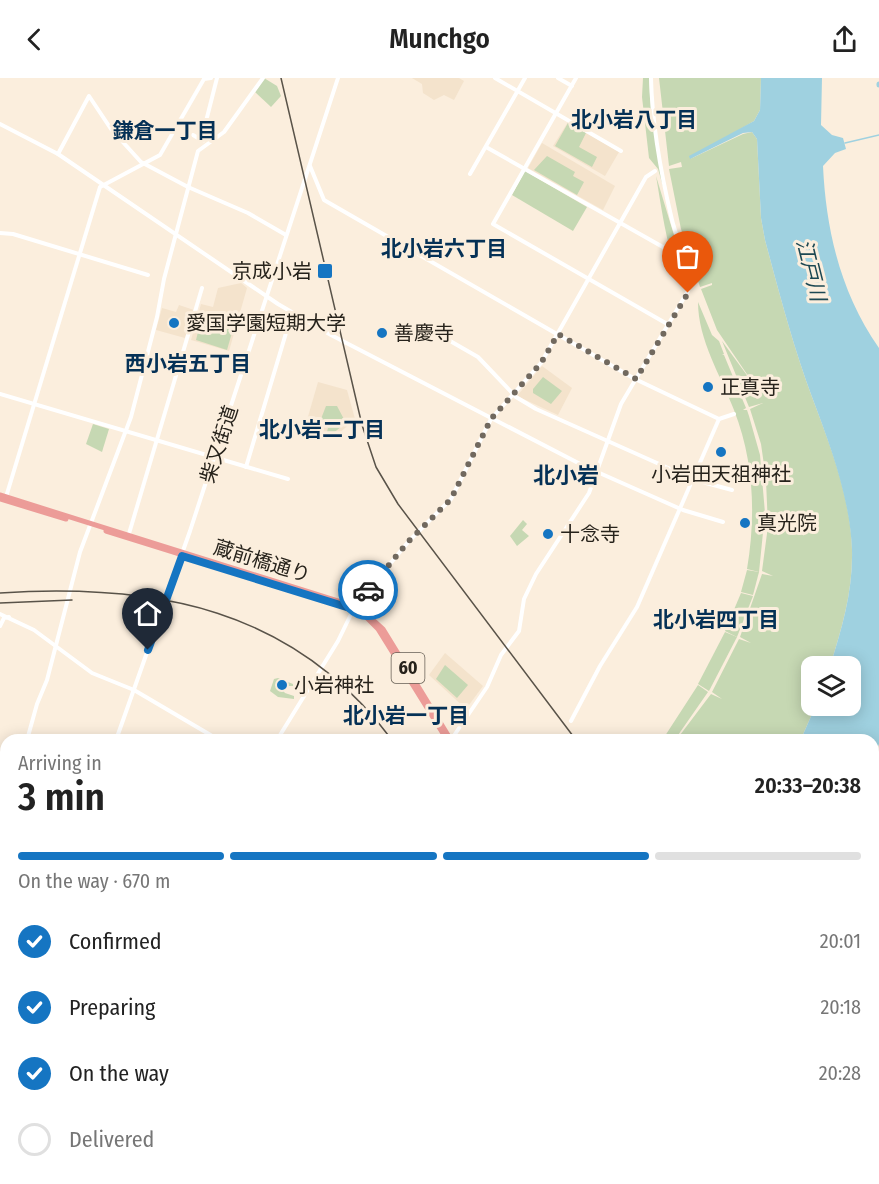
<!DOCTYPE html>
<meta charset="utf-8">
<style>
:root{--surface:#fff;--page:#f2f2f2;--text:#222;--muted:#767676;--line:#e0e0e0;--accent:#1575c2}
body{margin:0;font-family:"Fira Sans Condensed","Noto Sans JP",sans-serif;background:var(--page);color:var(--text);height:100vh;display:flex;flex-direction:column;font-size:22px;white-space:nowrap}
*{box-sizing:border-box;margin:0}
p{font-size:20px;color:var(--muted)}
.icon{flex:none;width:33px;height:33px;fill:none;stroke:currentColor;stroke-width:2;stroke-linecap:round;stroke-linejoin:round}
.map{position:relative;flex:1;overflow:hidden}
.drawer{position:absolute;left:0px;top:656px;width:879px;height:452px;display:flex;flex-direction:column;background:var(--surface);border-radius:18px 18px 0 0;box-shadow:0 3px 15px #0003}
.drawer>*{flex:none}
.controls{position:absolute;left:801px;top:578px;display:grid;gap:12px}
.controls a{display:grid;place-items:center;width:60px;height:60px;border-radius:12px;background:var(--surface);box-shadow:0 3px 15px #0003;font-size:30px}
.pin{position:absolute;display:grid;place-items:center;width:51px;height:51px;color:#fff;margin:-62px -26px;border-radius:50% 50% 50% 0;rotate:-45deg;box-shadow:0 0 6px #0007}
.pin .icon{rotate:45deg}
.courier{position:absolute;display:grid;place-items:center;width:60px;height:60px;margin:-30px;border:4px solid #1575c2;border-radius:50%;background:#fff;color:#222;box-shadow:0 2px 8px #0007}
.summary em{font-style:normal;font-weight:600}
.summary div{display:flex;flex-direction:column-reverse}
.summary{display:flex;align-items:center;justify-content:space-between;height:102px;padding:0 18px}
h1{font-size:39px;font-weight:600;line-height:45px}
.bar{display:grid;grid-template-columns:repeat(4,1fr);gap:9px 6px;align-content:center;height:72px;padding:0 18px}
.bar i{height:8px;border-radius:4px;background:var(--line)}
.bar .selected{background:var(--accent)}
.bar p{grid-column:span 4}
ol{padding:0 18px;list-style:none}
li{display:flex;align-items:center;gap:18px;height:66px}
li p{margin-inline-start:auto}
li .icon{padding:6px;border-radius:50%;background:var(--accent);color:#fff;stroke-width:4}
li:last-child{color:var(--muted)}
li i{width:33px;height:33px;border:3px solid var(--line);border-radius:50%}
header{display:flex;justify-content:space-between;align-items:center;height:78px;padding:0 18px;background:var(--surface);font-size:27px;font-weight:600}
.map>svg:first-child{display:block}
.built{fill:#f4e3cc}
.green{fill:#c6d8b3}
.water{fill:#9fd1e0}
.lines{fill:none;stroke-linecap:round;stroke-linejoin:round}
.stream{stroke:#9fd1e0;stroke-width:1.5}
.river{stroke:#9fd1e0;stroke-width:5}
.tertiary{stroke:#fff;stroke-width:4}
.secondary{stroke:#fff;stroke-width:4}
.primary{stroke:#ec9c98;stroke-width:5}
.trunk{stroke:#e67b76;stroke-width:6}
.rail{stroke:#595349;stroke-width:1.5}
.done{stroke:#71695f;stroke-width:6;stroke-dasharray:0 10.8}
.route{stroke:#1575c2;stroke-width:8}
.poi-dot{fill:#1575c2;stroke:#fbeedd;stroke-width:2}
.labels{text-anchor:middle;dominant-baseline:central;stroke-width:6;stroke-linejoin:round;paint-order:stroke}
.shield{fill:#fbeedd;stroke:#665f55;stroke-width:1.5}
.shield-label{font-size:18px;font-weight:bold;fill:#26221b}
.poi-label{font-size:20px;fill:#26221b;stroke:#fbeedd;text-anchor:start}
.street-label{font-size:20px;fill:#26221b;stroke:#fbeedd}
.neighbourhood-label{font-size:21px;font-weight:bold;fill:#053156;stroke:#fbeedd}
.water-label{font-size:21px;font-style:italic;fill:#1c4853;stroke:#fbeedd}
.quarter-label{font-size:22px;font-weight:bold;fill:#053156;stroke:#fbeedd}
</style>
<header><svg class="icon" aria-label="back" viewBox="0 0 24 24"><path d="M15 5l-7 7 7 7"/></svg>Munchgo<svg class="icon" aria-label="share" viewBox="0 0 24 24"><path d="M12 15V3M7 8l5-5 5 5M5 13v7h14v-7"/></svg></header>
<div class="map">
<svg width="879" height="1106" viewBox="0 0 879 1106">
<rect width="100%" height="100%" fill="#fbeedd"/>
<g class="built">
<polygon points="412,0 459,0 464,3 454,22 444,17 434,22 423,15 422,6"/>
<polygon points="568,44 619,74 605,98 553,68"/>
<polygon points="542,65 615,108 603,132 528,90"/>
<polygon points="241,205 247,210 229,273 191,262 201,226 213,229 218,210"/>
<polygon points="179,227 194,232 185,260 156,252 162,230 176,234"/>
<polygon points="542,288 572,310 558,337 517,318"/>
<polygon points="318,304 347,312 355,341 335,359 305,349"/>
<polygon points="445,575 483,608 466,631 429,597"/>
</g>
<g class="green">
<polygon points="264,0 277,8 281,18 271,29 255,14"/>
<polygon points="643,0 649,0 651,32 665,115 658,91 649,80 642,19"/>
<path d="M659,0h102l-1,32 -6,11 -64,38 53,-25 9,-2 5,7 4,79 4,22c14,52 28,106 47,157 18,48 39,101 40,153 1,41 -10,78 -22,116h-18v39h4l-15,34h-124l34,-45 11,5 -10,-7 27,-53 12,4 -11,-6 22,-63 11,2 -11,-5 6,-45 -2,-45 12,-2h-12l-5,-35 -11,-35 13,-6 -14,4 -27,-66 35,48 -40,-59 -16,-41 11,-4v-2l-12,4 -19,-58 -12,-60 13,-2 -1,-5 -12,4z"/>
<polygon points="568,45 586,55 579,69 597,79 592,89 555,68"/>
<polygon points="547,78 575,94 573,98 584,104 577,117 534,92"/>
<polygon points="525,93 587,129 573,153 512,117"/>
<path d="M656,98l31,102 -1,13c-19,-36 -23,-75 -30,-115z"/>
<path d="M698,224l14,33 7,6 5,13 -2,1h2l22,53 -3,2h4l2,6 11,39 5,58 -6,59 -12,-3c9,-53 7,-108 -13,-159 -13,-34 -36,-70 -36,-108z"/>
<polygon points="201,242 233,251 227,272 196,262"/>
<polygon points="543,299 562,313 551,326 533,315 533,311"/>
<polygon points="326,328 337,328 346,345 332,356 327,354 328,350 319,346"/>
<polygon points="93,346 109,351 102,374 86,366"/>
<polygon points="523,442 527,446 522,452 529,458 517,468 510,458"/>
<polygon points="747,492 759,494 753,517 741,514"/>
<polygon points="741,515 753,518 737,559 725,553"/>
<polygon points="725,554 737,559 709,613 698,606"/>
<polygon points="445,587 468,607 457,620 436,601"/>
<polygon points="278,600 293,606 293,608 286,608 281,605 279,608 285,615 294,618 294,621 278,619 270,613 274,601"/>
<polygon points="698,607 708,614 676,660 673,658 674,661 663,661"/>
<polygon points="223,1101 301,1101 298,1106 222,1106"/>
</g>
<g class="water">
<path d="M761,0h61l-1,47 11,10 11,3 3,11 -11,4 -12,13c3,65 18,128 56,182v396l-6,15v-19l-72,-1 15,-34h34v-39h-20c12,-38 23,-75 22,-116 -2,-52 -22,-105 -40,-153 -19,-51 -33,-105 -47,-157l-4,-22 -4,-79 -5,-7 -9,1 -53,26 -1,-3 65,-35 6,-11z"/>
<polygon points="301,1101 395,1101 391,1106 298,1106"/>
</g>
<g class="lines">
<polyline class="stream" points="845,65 879,57"/>
<polyline class="river" points="879,6 879,7"/>
<g class="tertiary">
<polyline points="495,0 621,73"/>
<polyline points="558,0 572,8"/>
<polyline points="576,0 493,146 669,247"/>
<polyline points="0,46 58,76 278,226 331,257 586,389 683,432 723,444"/>
<polyline points="193,57 203,63"/>
<polyline points="201,63 217,0"/>
<polyline points="486,69 670,173"/>
<polyline points="58,76 89,18 111,51 141,84 188,109 248,135 286,157"/>
<polyline points="310,88 324,122 635,301 719,341"/>
<polyline points="470,96 525,0"/>
<polyline points="0,155 13,156 148,197"/>
<polyline points="431,252 478,279 516,319 536,331 695,402 732,412"/>
<polyline points="0,316 288,401"/>
<polyline points="246,389 292,235"/>
<polyline points="6,419 100,109 160,77 204,1 211,0"/>
<polyline points="128,459 202,210"/>
<polyline points="0,536 34,552 92,595 134,612 219,662"/>
<polyline points="0,548 4,540 9,539"/>
<polyline points="571,643 600,588 637,529 719,341 734,336"/>
<polyline points="27,662 37,626 47,602 80,474 131,339 157,239 164,201 198,73 224,54 263,0"/>
<polyline points="277,662 338,563 355,528 409,463 451,421 491,341 541,285 646,99 655,93"/>
<polyline points="0,767 6,742"/>
<polyline points="852,1101 857,1106"/>
</g>
<g class="secondary">
<polyline points="116,662 190,453 338,0"/>
<path d="M451,662l36,-53 14,-32 18,-24 5,-32 12,-25 53,-81 32,-89 67,-113c4,-22 -11,-50 -16,-71 -11,-46 -20,-95 -21,-142"/>
<polyline points="0,980 6,965"/>
<polyline points="214,1106 215,1101"/>
<polyline points="557,1106 567,1101"/>
</g>
<g class="primary">
<polyline points="0,417 360,530 383,551 451,662"/>
<polyline points="0,421 66,441"/>
<polyline points="106,453 349,529 364,537 378,551 447,662"/>
<polyline points="873,803 879,800"/>
</g>
<g class="trunk">
<polyline points="0,850 6,849"/>
<polyline points="661,1101 662,1106"/>
<polyline points="665,1101 667,1106"/>
</g>
<g class="rail">
<polyline points="281,0 362,347 376,389 398,426 576,662"/>
<path d="M0,515c155,-10 294,15 392,147"/>
<polyline points="0,525 72,522"/>
<polyline points="873,1025 879,1033"/>
<polyline points="610,1101 613,1106"/>
</g>
</g>
<g class="lines">
<polyline class="done" points="368,512 409,463 451,421 491,341 541,285 558,256 636,301 688,215"/>
<polyline class="route" points="148,572 182,478 353,531 368,512"/>
</g>
<g class="poi-dot">
<rect x="317" y="185" width="16" height="16" rx="3"/>
<circle cx="174" cy="245" r="6"/>
<circle cx="382" cy="255" r="6"/>
<circle cx="708" cy="309" r="6"/>
<circle cx="721" cy="374" r="6"/>
<circle cx="745" cy="445" r="6"/>
<circle cx="548" cy="456" r="6"/>
<circle cx="282" cy="607" r="6"/>
</g>
<g class="labels">
<rect class="shield" x="391.5" y="575" width="33" height="30" rx="4.5"/>
<g class="shield-label">
<text x="408" y="590">60</text>
</g>
<g class="poi-label">
<text x="312" y="193" text-anchor="end">京成小岩</text>
<text x="186" y="245">愛国学園短期大学</text>
<text x="394" y="255">善慶寺</text>
<text x="720" y="309">正真寺</text>
<text x="721" y="396" text-anchor="middle">小岩田天祖神社</text>
<text x="757" y="445">真光院</text>
<text x="560" y="456">十念寺</text>
<text x="294" y="607">小岩神社</text>
</g>
<g class="street-label">
<text transform="translate(219 366) rotate(-72)">柴又街道</text>
<text transform="translate(262 483) rotate(17)">蔵前橋通り</text>
</g>
<g class="neighbourhood-label">
<text x="634" y="42">北小岩八丁目</text>
<text x="165" y="53">鎌倉一丁目</text>
<text x="444" y="171">北小岩六丁目</text>
<text x="188" y="286">西小岩五丁目</text>
<text x="322" y="352">北小岩二丁目</text>
<text x="716" y="542">北小岩四丁目</text>
<text x="406" y="638">北小岩一丁目</text>
</g>
<g class="water-label">
<text transform="translate(811 192) rotate(76)">江戸川</text>
</g>
<g class="quarter-label">
<text x="566" y="397">北小岩</text>
</g>
</g>
</svg>
<div class="controls">
<a><svg class="icon" aria-label="layers" viewBox="0 0 24 24"><path d="M12 4l9 5-9 5-9-5zM3 14l9 5 9-5"/></svg></a>
</div>
<div class="pin" style="left:688px;top:215px;background:#ea580c"><svg class="icon" aria-label="bag" viewBox="0 0 24 24"><path d="M5 8h14l-1 12H6zM9 8a3 3 0 0 1 6 0"/></svg></div>
<div class="pin" style="left:148px;top:572px;background:#1f2937"><svg class="icon" aria-label="home" viewBox="0 0 24 24"><path d="M3 11l9-7 9 7M6 9v11h12V9"/></svg></div>
<div class="courier" style="left:368px;top:512px"><svg class="icon" aria-label="car" viewBox="0 0 24 24"><path d="M5 17H2v-5l4-1 3-4h7l3 4 3 1v5h-3M9 17h6M6 11h13"/><circle cx="7" cy="17" r="2"/><circle cx="17" cy="17" r="2"/></svg></div>
<section class="drawer">
<div class="summary"><div><h1>3 min</h1><p>Arriving in</p></div><em>20:33–20:38</em></div>
<div class="bar"><i class="selected"></i><i class="selected"></i><i class="selected"></i><i></i><p>On the way · 670 m</p></div>
<ol>
<li><svg class="icon" aria-label="check" viewBox="0 0 24 24"><path d="M5 12l5 5 9-10"/></svg>Confirmed<p>20:01</p></li>
<li><svg class="icon" aria-label="check" viewBox="0 0 24 24"><path d="M5 12l5 5 9-10"/></svg>Preparing<p>20:18</p></li>
<li><svg class="icon" aria-label="check" viewBox="0 0 24 24"><path d="M5 12l5 5 9-10"/></svg>On the way<p>20:28</p></li>
<li><i></i>Delivered</li>
</ol>
</section>
</div>
